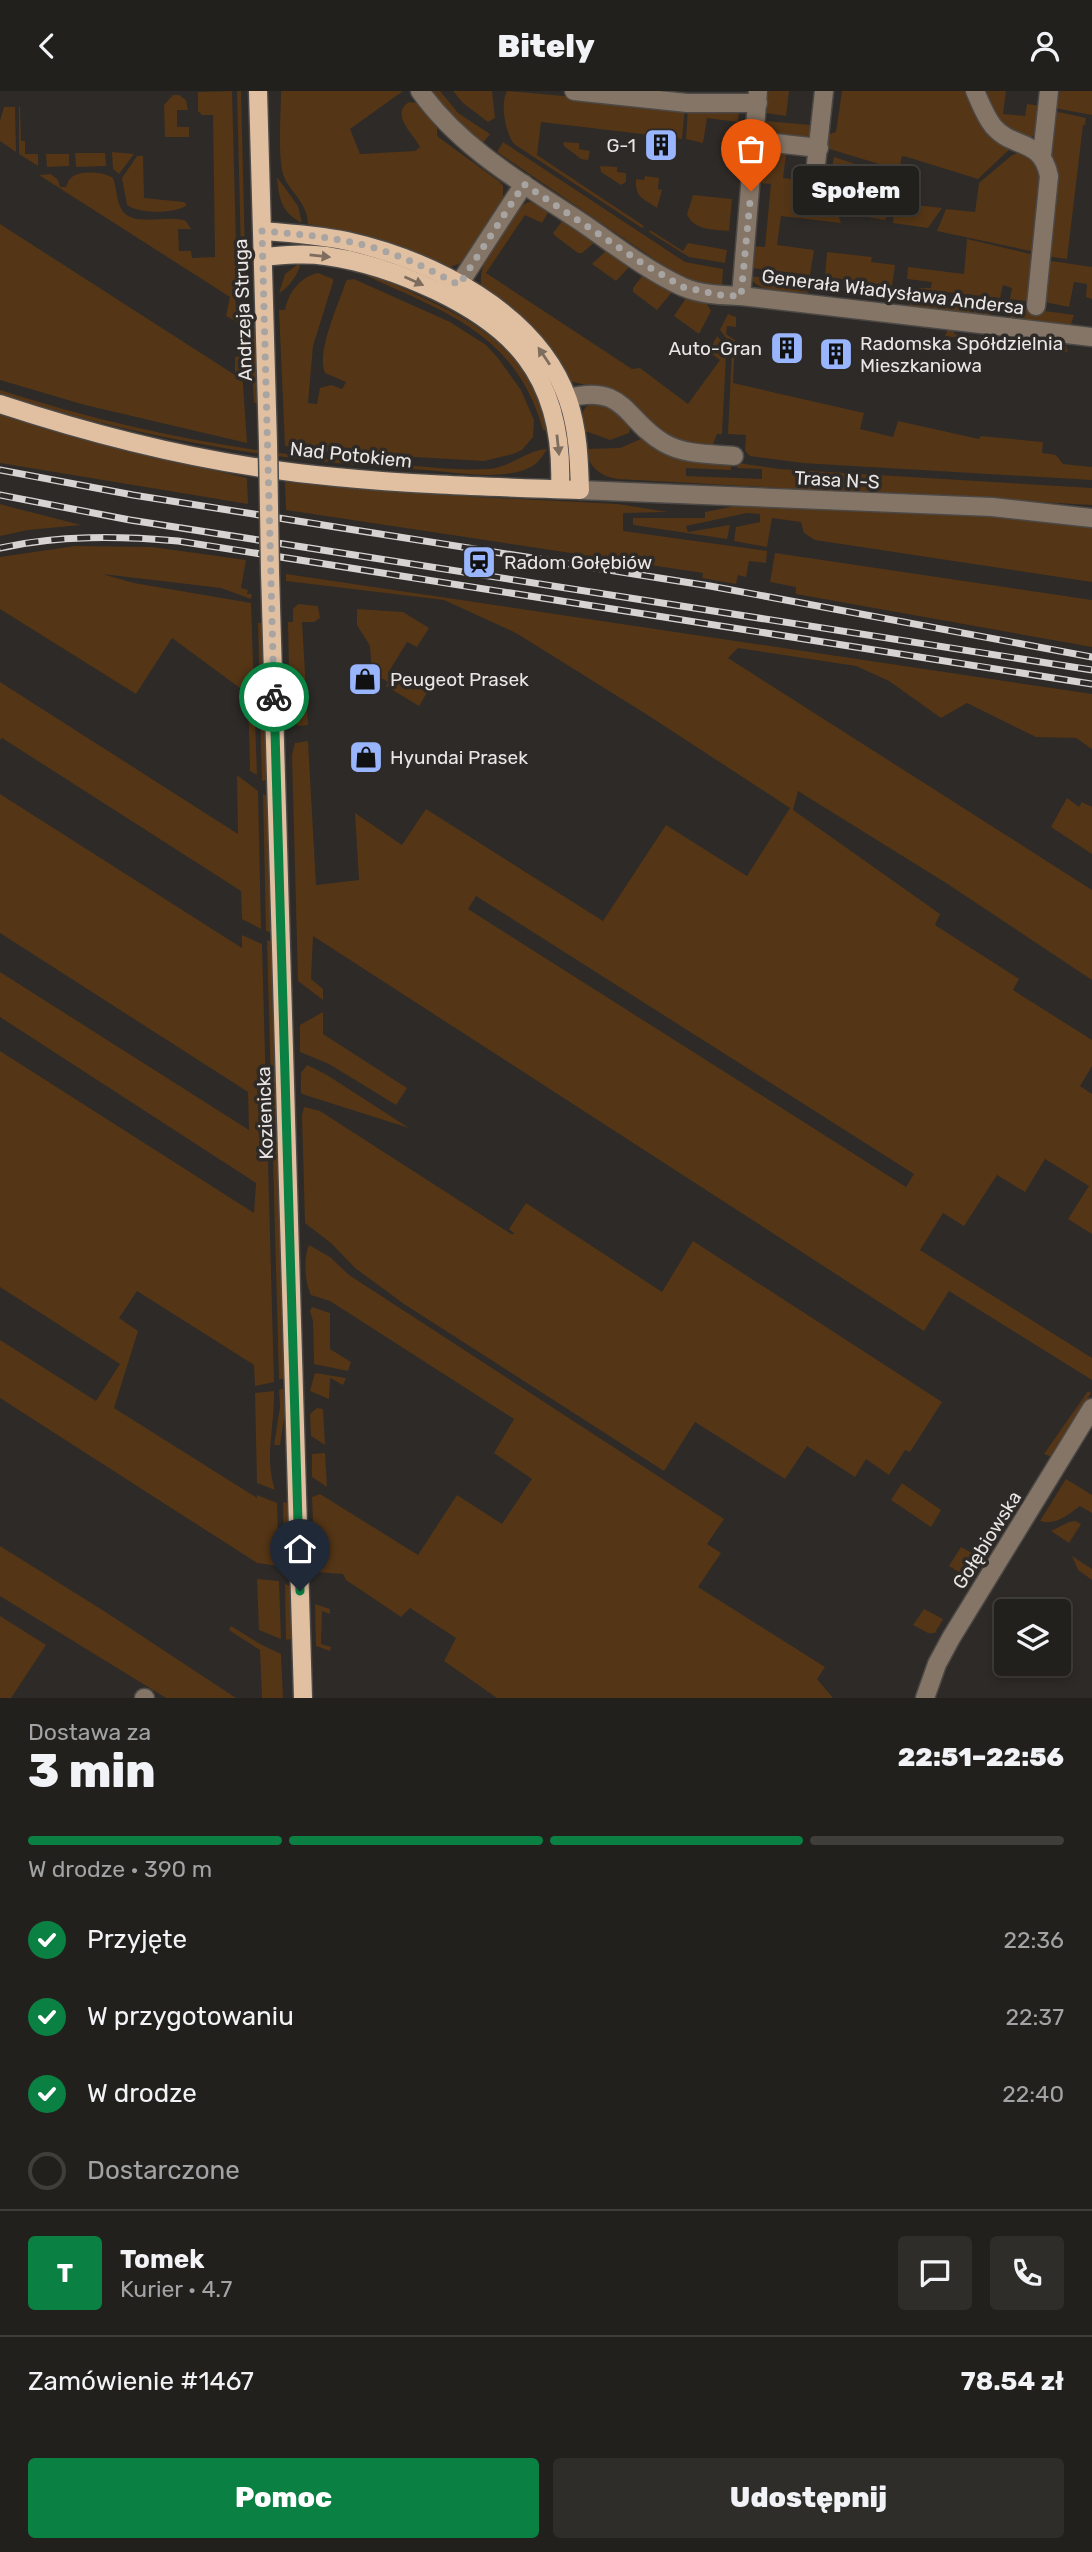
<!DOCTYPE html>
<html lang="pl">
<meta charset="utf-8">
<style>
:root{--surface:#22201d;--page:#2e2d2a;--text:#f1f3f6;--muted:#a2a3a4;--line:#3f3e3b;--accent:#0b8043}
body{margin:0;font-family:Rubik,sans-serif;background:var(--page);color:var(--text);height:100vh;display:flex;flex-direction:column;font-size:26px;white-space:nowrap}
*{box-sizing:border-box;margin:0}
p{font-size:23px;color:var(--muted)}
.icon{flex:none;width:38px;height:38px;fill:none;stroke:currentColor;stroke-width:2;stroke-linecap:round;stroke-linejoin:round}
.map{position:relative;height:1607px;overflow:hidden}
.sheet{display:flex;flex-direction:column;background:var(--surface);flex:1}
.sheet>*{flex:none}
.fabs{position:absolute;left:994px;top:1508px;display:grid;gap:14px}
.fabs a{display:grid;place-items:center;width:77px;height:77px;border-radius:7px;background:var(--surface);box-shadow:0 4px 10px #0003,0 0 0 2px var(--line);font-size:35px}
.pin{position:absolute;display:grid;place-items:center;width:60px;height:60px;color:#fff;margin:-72px -30px;border-radius:50% 50% 50% 0;rotate:-45deg;box-shadow:0 0 7px #0007}
.pin .icon{rotate:45deg}
.courier{position:absolute;display:grid;place-items:center;width:70px;height:70px;margin:-35px;border:5px solid #0b8043;border-radius:50%;background:#fff;color:#222;box-shadow:0 2px 9px #0007}
.bubble{position:absolute;height:49px;border-radius:7px;background:var(--surface);box-shadow:0 4px 10px #0003,0 0 0 2px var(--line);font-size:23px;font-weight:800;line-height:49px;text-align:center}
.headline em{font-style:normal;font-weight:800}
.headline div{display:flex;flex-direction:column-reverse}
.headline{display:flex;align-items:center;justify-content:space-between;height:119px;padding:0 28px}
h1{font-size:46px;font-weight:800;line-height:52px}
.bar{display:grid;grid-template-columns:repeat(4,1fr);gap:10px 7px;align-content:center;height:84px;padding:0 28px}
.bar i{height:9px;border-radius:5px;background:var(--line)}
.bar .active{background:var(--accent)}
.bar p{grid-column:span 4}
.line{display:flex;align-items:center;gap:18px;padding:0 28px;border-top:2px solid var(--line)}
.line div{flex:1}
.round{display:grid;place-items:center;flex:none;width:74px;height:74px;border-radius:7px;background:var(--page)}
ol{padding:0 28px;list-style:none}
li{display:flex;align-items:center;gap:21px;height:77px}
li p{margin-inline-start:auto}
li .icon{padding:7px;border-radius:50%;background:var(--accent);color:#fff;stroke-width:4}
li:last-child{color:var(--muted)}
li i{width:38px;height:38px;border:4px solid var(--line);border-radius:50%}
.button{display:flex;gap:14px;margin-top:auto;padding:14px 28px}
.button a{flex:1;height:80px;border-radius:7px;background:var(--accent);color:#fff;font-size:28px;font-weight:800;line-height:80px;text-align:center}
.button a+a{background:var(--page);color:var(--text)}
header{display:flex;justify-content:space-between;align-items:center;height:91px;padding:0 28px;background:var(--surface);font-size:32px;font-weight:800}
.map>svg:first-child{display:block}
.green{fill:#543516;fill-rule:evenodd}
.lines{fill:none;stroke-linecap:round;stroke-linejoin:round}
.minor-casing{stroke:#4b4845;stroke-width:21}
.major-casing{stroke:#4b4845;stroke-width:21}
.minor{stroke:#857566;stroke-width:18}
.major{stroke:#e1bfa1;stroke-width:18}
.rail-casing{stroke:#d6d3d2;stroke-width:7}
.rail{stroke:#2d2a27;stroke-width:4.5;stroke-dasharray:13;stroke-linecap:butt}
.major-bridge-casing{stroke:#4b4845;stroke-width:21;stroke-linecap:butt}
.major-bridge{stroke:#e1bfa1;stroke-width:18}
.oneway{fill:#7e6d5e}
.done{stroke:#a7a4a2;stroke-width:7;stroke-dasharray:0 12.6}
.route{stroke:#0b8043;stroke-width:9}
.labels{text-anchor:middle;dominant-baseline:central;stroke-width:7;stroke-linejoin:round;paint-order:stroke}
.poi-label{font-size:19px;fill:#e9e6e5;stroke:#2d2a27;text-anchor:start}
.street-label{font-size:19px;fill:#e9e6e5;stroke:#2d2a27}
</style>
<header><svg class="icon" aria-label="back" viewBox="0 0 24 24"><path d="M15 5l-7 7 7 7"/></svg>Bitely<svg class="icon" aria-label="person" viewBox="0 0 24 24"><circle cx="12" cy="8" r="4"/><path d="M4 21q1-7 8-7t8 7"/></svg></header>
<div class="map">
<svg width="1092" height="1607" viewBox="0 0 1092 1607">
<rect width="100%" height="100%" fill="#2d2a27"/>
<g class="green">
<path d="M232,0l5,191 -2,12 2,28 -11,-6 4,-19 -191,-122 12,-1 7,6 2,7h6c1,-3 3,-8 6,-10 9,-7 33,-5 41,1 4,10 3,23 9,32 11,18 46,4 64,11l5,8h-13l1,22h12l1,7 23,-1 -2,-142h-11l-4,-4v-19z"/>
<polygon points="237,0 241,0 246,203 242,203"/>
<path d="M281,0h122l-53,38 10,25 55,-3 5,-4c-8,-15 -30,-32 -11,-45l7,1 21,25v8l63,46 3,4v14l-40,62 -17,7 -96,-37 -42,-8c-1,-25 -22,-33 -26,-54 -4,-22 -1,-56 -1,-79z"/>
<polygon points="430,0 440,0 458,22 490,43 483,52 450,25"/>
<polygon points="453,0 492,0 495,27 488,31 463,12"/>
<path d="M507,0l178,16 -3,32 -27,-4 -2,15 9,2v3l-14,-2 2,-18 -109,-13 -4,33 107,71 -2,2 -128,-84c-9,-12 -14,-41 -7,-53z"/>
<polygon points="767,0 789,0 786,25 766,22"/>
<polygon points="842,0 969,0 1013,55 978,88 907,66 902,65 899,79 823,56 824,45 836,41"/>
<polygon points="979,0 1006,0 1003,23 1025,25 1027,13 1042,15 1036,43 1028,48 1001,38"/>
<polygon points="1055,0 1092,0 1092,24 1054,17"/>
<polygon points="173,4 179,4 186,9 188,19 177,19 177,36 189,36 189,46 165,46 164,14"/>
<polygon points="20,15 21,50 25,50 25,63 38,63 38,75 19,63 19,16"/>
<polygon points="4,16 15,16 16,61 0,50 0,30"/>
<polygon points="688,16 739,19 738,31 707,27 703,52 686,48"/>
<polygon points="1054,20 1086,27 1085,34 1083,34 1067,168 1045,165"/>
<polygon points="765,30 811,34 816,39 809,51 763,47"/>
<polygon points="503,51 685,171 723,178 722,195 698,192 676,183 497,61"/>
<polygon points="563,51 579,52 579,58 590,60 588,69 581,68 564,55"/>
<polygon points="787,56 783,87 821,91 831,103 841,132 781,125 777,154 814,159 810,184 751,177 753,155 765,156 771,93 759,92 763,57"/>
<polygon points="1024,58 1043,79 1035,161 937,140 946,118 975,121 979,92 1011,65"/>
<polygon points="112,61 134,63 119,83 113,78"/>
<polygon points="75,62 105,62 106,75 76,76"/>
<polygon points="46,63 69,63 69,75 47,76"/>
<path d="M137,65h6l1,42 40,4 3,3c-10,9 -49,9 -60,0l-5,-27z"/>
<polygon points="834,66 898,87 896,112 942,117 928,137 893,132 895,112 885,129 851,123 845,119 832,93 820,81 831,82"/>
<polygon points="600,75 617,76 617,81 626,82 626,91 621,94 601,81"/>
<path d="M645,85l14,2 -1,11 4,1 -5,18c-14,-10 -22,-10 -21,-29l8,1z"/>
<path d="M277,86l21,29 4,17c-21,-11 -23,-24 -25,-46z"/>
<path d="M693,104l39,4 -3,32c-17,-2 -35,0 -42,-17z"/>
<path d="M528,111l11,1 10,8 -7,12 -17,-8 -39,58 146,96 8,-1 48,36 32,-44 -11,-8 8,-16 6,7 3,12 -4,79h-5l-4,10 -6,3 -28,-4 -22,-13 -22,-25 -19,-13 -47,-11 -87,-91c-8,-29 26,-63 41,-85z"/>
<polygon points="563,129 595,150 594,152 582,162 578,162 554,144 553,142"/>
<polygon points="0,133 235,284 235,266 241,265 247,352 85,314 0,289"/>
<polygon points="650,139 683,160 688,152 727,159 725,172 689,166 649,141"/>
<polygon points="967,148 1035,164 1031,211 1010,208 1012,197 1003,194 1000,207 911,197 931,197 932,191 907,188 908,176 964,183"/>
<polygon points="607,159 630,175 616,190 592,173"/>
<polygon points="827,161 872,166 871,171 895,174 892,195 825,186"/>
<polygon points="1045,169 1092,176 1092,208 1086,206 1087,193 1074,191 1069,216 1045,211"/>
<path d="M301,171c-2,11 -12,26 -22,31l6,-19z"/>
<path d="M356,180c25,6 47,17 70,28 67,32 103,58 122,133l-5,-2c-28,-100 -102,-119 -187,-159z"/>
<path d="M318,182l15,6v3l-20,64 -5,57 9,1 3,-16 11,-3 11,4 4,-7 -21,-9c-9,-21 13,-67 20,-89l2,-4 7,-1 96,43 36,23 12,13 23,32 13,30 -1,17 -11,13 -9,4 -29,7 -156,-9 -43,-6 -6,-136h6c3,-17 16,-34 33,-37z"/>
<polygon points="643,184 672,201 657,219 633,201 633,197"/>
<path d="M750,185l60,8 -2,9c-17,-2 -52,1 -58,-17z"/>
<polygon points="688,204 706,211 711,220 699,243 674,225"/>
<polygon points="905,204 998,216 997,221 991,224 911,216"/>
<polygon points="1008,215 1074,224 1071,233 1065,235 1012,228 1007,222"/>
<polygon points="247,220 254,226 255,238 258,312 254,312 249,227 245,221"/>
<polygon points="728,223 736,226 736,236 727,235 726,243 735,249 733,292 864,322 860,338 893,346 898,330 979,348 981,345 1043,351 1042,362 1056,364 1063,373 1092,376 1092,389 802,372 750,365 745,360 746,344 728,343 732,259 731,253 720,239"/>
<polygon points="948,238 954,239 954,243 1006,250 1007,246 1023,247 1025,255 945,245"/>
<polygon points="1037,248 1065,252 1068,261 1036,257"/>
<path d="M0,299c127,41 259,66 391,74 32,2 64,7 96,5 24,-1 39,-19 60,-20 -6,10 -11,17 -23,21 -30,10 -69,2 -100,0 -145,-8 -286,-32 -424,-75z"/>
<path d="M593,311c17,3 26,11 38,23l-2,8 -19,7 -22,-8h-5c-2,-14 -4,-22 10,-30z"/>
<path d="M0,320c81,28 163,48 247,67l1,26 -248,-41z"/>
<path d="M641,348l31,18 14,3 45,3v7l-45,-2v8l76,3v-10l-25,-1 1,-5 41,6 313,19v17l-475,-26c-18,-3 -28,-13 -32,-30l35,-1z"/>
<polygon points="285,391 476,406 618,413 668,421 623,422 623,440 767,460 766,472 749,470 746,486 738,484 736,493 702,487 703,482 286,419"/>
<polygon points="0,413 7,415 81,434 28,439 0,445"/>
<polygon points="741,414 1006,426 1092,436 1092,491 815,449 804,442 801,431 772,427 767,456 734,450 736,436 760,431 760,423 747,422 686,435 688,441 730,434 727,448 633,434 633,427 705,427 705,421"/>
<polygon points="75,455 152,456 246,469 241,497 248,499 247,503 252,503 251,508 221,497 102,483 134,492 251,512 257,684 250,680 248,603 172,547 136,603 0,518 0,466"/>
<polygon points="775,462 1092,509 1092,556 796,503 796,496 770,491"/>
<path d="M286,483l806,120v55l-16,-11 -40,-1 -69,-34 -26,15 -52,-37 -33,-15 -118,-18 -10,10 364,232v90l-146,-97 -148,-92 -5,19 147,104 -5,11 84,54 -6,11 79,50v26l-12,20 12,8v140l-24,-15 21,-33 -44,-27 -20,33 -28,-17 -33,51 -21,-13 -23,37 172,108v22l-143,-89 -25,40 -611,-395 -2,43 12,10v11l-25,-19 -6,-226 3,-12 13,-2 8,144 43,-5 -4,-67 47,32 24,-36 177,112 63,-96 81,51 43,-68 -144,-94 -130,-81 -72,-33 -158,-19zM476,805l438,278 -8,13 -438,-278z"/>
<polygon points="298,513 318,515 320,527 314,531 302,531 308,634 298,635 290,624 288,531 293,531 293,518"/>
<polygon points="357,518 403,521 429,537 417,556 407,551 388,582 414,599 417,594 428,600 419,615 386,595 388,591 372,582 370,555 357,534"/>
<polygon points="258,532 263,532 268,689 262,690"/>
<polygon points="0,591 238,743 237,684 258,700 261,838 242,828 241,800 2,647 0,649"/>
<polygon points="0,703 242,857 242,844 262,853 274,1291 255,1295 254,1274 137,1200 119,1227 138,1240 114,1317 257,1407 257,1404 277,1412 279,1475 257,1472 0,1307 0,1249 96,1310 120,1273 0,1196 0,960 254,1122 256,1092 0,926 0,881 249,1039 248,1001 0,842"/>
<polygon points="263,703 269,706 272,842 266,840"/>
<polygon points="1067,707 1079,716 1082,711 1092,716 1092,763 1051,736"/>
<polygon points="267,849 273,851 285,1288 279,1288"/>
<polygon points="323,921 323,943 407,997 396,1014 329,973 300,961 300,934"/>
<polygon points="307,974 327,984 409,1037 305,1004 301,1002 301,982"/>
<polygon points="304,1016 320,1020 511,1143 515,1143 509,1138 526,1112 662,1201 693,1150 942,1311 910,1361 905,1359 889,1384 866,1368 855,1386 807,1355 785,1388 695,1331 664,1380 404,1213 355,1177 331,1152 305,1132 302,1025"/>
<path d="M309,1154l21,12 19,18 375,244 -17,25 14,9 -23,34 127,80 -8,12 16,19h-336l-53,-37 12,-23 -46,-30 -9,9 -55,-37 -3,-6 -28,-2 -3,-75 8,-3 98,61 39,-60 45,29 30,-45 -38,-26 20,-34 -184,-118 -19,-6c-6,-12 -8,-37 -2,-50z"/>
<polygon points="312,1216 330,1222 330,1258 351,1271 348,1280 314,1273 313,1230 310,1220"/>
<polygon points="315,1282 346,1287 343,1294 330,1287 329,1308 310,1300"/>
<polygon points="285,1297 285,1320 280,1354 274,1354 280,1316 279,1299"/>
<path d="M274,1300c1,35 -10,65 1,99l-18,-7 -2,-90z"/>
<polygon points="1088,1300 1091,1302 1053,1366 1044,1363"/>
<polygon points="317,1317 323,1318 325,1354 311,1345 310,1323"/>
<polygon points="325,1362 327,1396 312,1386 312,1363"/>
<path d="M1066,1388l26,16v18l-12,-7c-13,9 -24,20 -40,15z"/>
<polygon points="902,1392 941,1419 931,1436 891,1409"/>
<polygon points="283,1411 287,1412 288,1417 289,1470 284,1470"/>
<polygon points="1075,1430 1081,1433 1069,1452 1051,1440 1069,1431"/>
<polygon points="0,1455 104,1520 236,1607 166,1607 0,1505"/>
<polygon points="961,1456 979,1466 967,1486 949,1475"/>
<polygon points="1072,1465 1092,1478 1092,1489 1078,1479"/>
<polygon points="257,1488 279,1490 281,1548 259,1539"/>
<polygon points="285,1493 290,1495 292,1548 286,1549"/>
<polygon points="315,1513 330,1518 330,1523 322,1520 321,1553 331,1556 330,1560 316,1555"/>
<polygon points="924,1518 943,1528 935,1542 928,1542 913,1534"/>
<polygon points="0,1525 46,1554 11,1607 0,1607"/>
<polygon points="231,1535 260,1553 281,1563 283,1607 262,1607 260,1559 229,1539"/>
</g>
<g class="lines">
<g class="minor-casing">
<g id="minor">
<path d="M420,0c41,58 107,95 164,133 32,22 64,47 99,63 19,8 38,8 58,9l351,41"/>
<polyline points="574,0 687,12 758,12"/>
<path d="M975,0c5,11 10,25 18,35 20,24 48,11 56,50l-13,130"/>
<polyline points="756,50 819,57"/>
<polyline points="1042,64 1049,0"/>
<polyline points="815,82 824,0"/>
<polyline points="452,204 524,93"/>
<polyline points="741,205 758,0"/>
<path d="M568,307c58,-15 57,23 96,45 21,12 47,11 70,13"/>
<polyline points="580,399 992,416 1092,427"/>
<polyline points="144,1607 145,1607"/>
<polyline points="925,1607 937,1573 951,1547 1092,1317"/>
</g>
</g>
<g class="major-casing">
<g id="major">
<polyline points="258,0 268,353"/>
<path d="M263,166c21,-2 42,-4 63,-1 64,9 161,49 200,102 28,37 36,85 34,131"/>
<path d="M0,313c109,36 222,63 336,73 81,8 163,10 244,13 -1,-31 -2,-61 -12,-90 -30,-88 -137,-140 -221,-159 -28,-6 -57,-8 -85,-10"/>
<polyline points="270,481 303,1607"/>
</g>
</g>
<use href="#minor" class="minor"/>
<use href="#major" class="major"/>
<g class="rail-casing">
<g id="rail">
<polyline points="0,379 133,404 710,495 1092,566"/>
<polyline points="0,404 130,429 1092,579"/>
<path d="M0,457c59,-13 119,-12 178,-7l914,143"/>
</g>
</g>
<use href="#rail" class="rail"/>
<g class="major-bridge-casing">
<polyline id="major-bridge" points="268,353 270,481"/>
</g>
<use href="#major-bridge" class="major-bridge"/>
</g>
<defs><path id="oneway-solid" d="M-6-.8H1V-3.2L6.5 0L1 3.2V.8H-6Z" transform="scale(1.75)"/></defs>
<g class="oneway">
<use href="#oneway-solid" transform="translate(320 165) rotate(6)"/>
<use href="#oneway-solid" transform="translate(414 190) rotate(24)"/>
<use href="#oneway-solid" transform="translate(544 265) rotate(-124)"/>
<use href="#oneway-solid" transform="translate(558 354) rotate(84)"/>
</g>
<g class="lines">
<path class="done" d="M274,606l-12,-466c45,4 90,7 133,24 22,8 43,19 64,30l65,-101 118,79 41,24 36,8 22,1 10,-105"/>
<polyline class="route" points="274,606 300,1500"/>
</g>
<defs>
<g id="building-square" transform="scale(1.75)"><rect x="-9" y="-9" width="18" height="18" rx="4" fill="#98b5fd" stroke="#2d2a27"/><path d="M-4-6H4V6H1V3H-1V6H-4ZM-2.5-4.3h1.7v1.8h-1.7ZM.8-4.3h1.7v1.8H.8ZM-2.5-1h1.7V.8h-1.7ZM.8-1h1.7V.8H.8Z" fill="#111"/></g>
<g id="station-square" transform="scale(1.75)"><rect x="-9" y="-9" width="18" height="18" rx="4" fill="#98b5fd" stroke="#2d2a27"/><path d="M-3-6H3Q5-6 5-4V2Q5 4 3 4L4.5 6H3L1.5 4h-3L-3 6H-4.5L-3 4Q-5 4-5 2V-4Q-5-6-3-6ZM-3.5-4v3h7v-3ZM-3.5 1v1.5H-2V1ZM2 1v1.5H3.5V1Z" fill="#111"/></g>
<g id="shop-square" transform="scale(1.75)"><rect x="-9" y="-9" width="18" height="18" rx="4" fill="#98b5fd" stroke="#2d2a27"/><path d="M-5-2.5h2.3a2.7 3.5 0 0 1 5.4 0H5L5.5 6h-11ZM-1.5-2.5h3a1.5 2.3 0 0 0-3 0Z" fill="#111"/></g>
</defs>
<g fill-rule="evenodd">
<use href="#building-square" x="661" y="54"/>
<use href="#building-square" x="787" y="257"/>
<use href="#building-square" x="836" y="263"/>
<use href="#station-square" x="479" y="471"/>
<use href="#shop-square" x="365" y="588"/>
<use href="#shop-square" x="366" y="666"/>
</g>
<g class="labels">
<g class="poi-label">
<text x="636" y="54" text-anchor="end">G-1</text>
<text x="860" y="252">Radomska Spółdzielnia<tspan x="860" dy="22">Mieszkaniowa</tspan></text>
<text x="762" y="257" text-anchor="end">Auto-Gran</text>
<text x="504" y="471">Radom Gołębiów</text>
<text x="390" y="588">Peugeot Prasek</text>
<text x="390" y="666">Hyundai Prasek</text>
</g>
<g class="street-label">
<text transform="translate(893 201) rotate(7)">Generała Władysława Andersa</text>
<text transform="translate(243 219) rotate(-92)">Andrzeja Struga</text>
<text transform="translate(351 364) rotate(6)">Nad Potokiem</text>
<text transform="translate(837 389) rotate(3)">Trasa N-S</text>
<text transform="translate(265 1022) rotate(-92)">Kozienicka</text>
<text transform="translate(987 1449) rotate(-58)">Gołębiowska</text>
</g>
</g>
</svg>
<div class="fabs">
<a><svg class="icon" aria-label="layers" viewBox="0 0 24 24"><path d="M12 4l9 5-9 5-9-5zM3 14l9 5 9-5"/></svg></a>
</div>
<div class="pin" style="left:751px;top:100px;background:#ea580c"><svg class="icon" aria-label="bag" viewBox="0 0 24 24"><path d="M5 8h14l-1 12H6zM9 8a3 3 0 0 1 6 0"/></svg></div>
<div class="pin" style="left:300px;top:1500px;background:#1f2937"><svg class="icon" aria-label="home" viewBox="0 0 24 24"><path d="M3 11l9-7 9 7M6 9v11h12V9"/></svg></div>
<div class="courier" style="left:274px;top:606px"><svg class="icon" aria-label="bike" viewBox="0 0 24 24"><circle cx="6" cy="16" r="4"/><circle cx="18" cy="16" r="4"/><path d="M6 16l4-8h5l3 8M10 8l3 8H6M13 5h3"/></svg></div>
<div class="bubble" style="left:793px;top:75px;width:126px">Społem</div>
</div>
<section class="sheet">
<div class="headline"><div><h1>3 min</h1><p>Dostawa za</p></div><em>22:51–22:56</em></div>
<div class="bar"><i class="active"></i><i class="active"></i><i class="active"></i><i></i><p>W drodze · 390 m</p></div>
<ol>
<li><svg class="icon" aria-label="check" viewBox="0 0 24 24"><path d="M5 12l5 5 9-10"/></svg>Przyjęte<p>22:36</p></li>
<li><svg class="icon" aria-label="check" viewBox="0 0 24 24"><path d="M5 12l5 5 9-10"/></svg>W przygotowaniu<p>22:37</p></li>
<li><svg class="icon" aria-label="check" viewBox="0 0 24 24"><path d="M5 12l5 5 9-10"/></svg>W drodze<p>22:40</p></li>
<li><i></i>Dostarczone</li>
</ol>
<div class="line" style="height:126px"><b class="round" style="background:var(--accent);color:#fff">T</b><div><b>Tomek</b><p>Kurier · 4.7</p></div><a class="round"><svg class="icon" aria-label="chat" viewBox="0 0 24 24"><path d="M4 5h16v11H9l-5 4z"/></svg></a><a class="round"><svg class="icon" aria-label="phone" viewBox="0 0 24 24"><path d="M5 4h4l2 5-3 2q2 4 5 5l2-3 5 2v4C11 20 4 13 5 4z"/></svg></a></div>
<div class="line" style="height:91px"><div>Zamówienie #1467</div><b>78.54 zł</b></div>
<div class="button"><a>Pomoc</a><a>Udostępnij</a></div>
</section>
